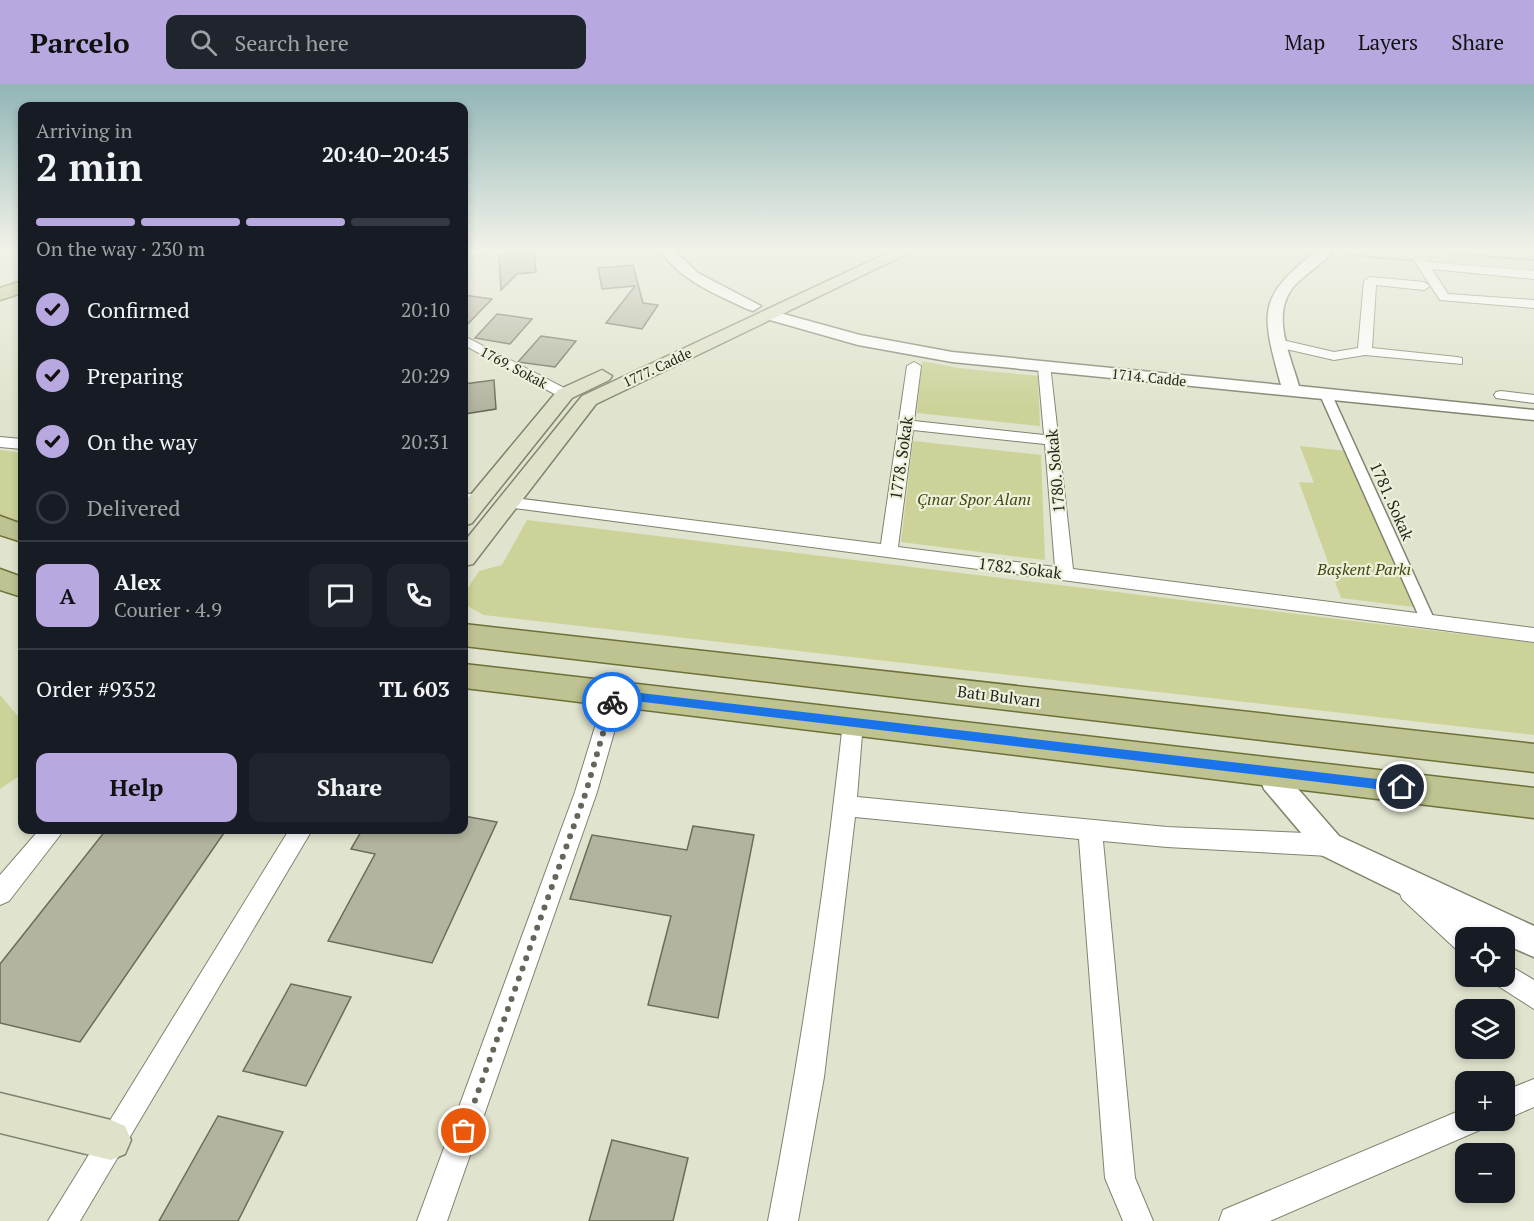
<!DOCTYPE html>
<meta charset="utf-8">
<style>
:root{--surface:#171b24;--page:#20242c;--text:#f1f3f6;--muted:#9ea1a6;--line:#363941;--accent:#b7a8e0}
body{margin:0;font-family:"PT Serif",serif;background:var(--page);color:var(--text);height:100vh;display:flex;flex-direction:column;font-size:22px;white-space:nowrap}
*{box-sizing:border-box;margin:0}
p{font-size:20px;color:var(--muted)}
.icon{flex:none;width:33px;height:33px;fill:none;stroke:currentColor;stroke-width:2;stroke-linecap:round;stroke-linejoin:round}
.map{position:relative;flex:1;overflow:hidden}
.panel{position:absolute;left:18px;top:18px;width:450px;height:732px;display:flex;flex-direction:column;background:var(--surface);border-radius:12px;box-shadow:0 3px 9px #0003}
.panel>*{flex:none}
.controls{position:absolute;left:1455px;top:843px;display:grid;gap:12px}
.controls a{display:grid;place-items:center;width:60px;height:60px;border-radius:12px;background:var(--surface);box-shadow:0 3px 9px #0003;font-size:30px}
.pin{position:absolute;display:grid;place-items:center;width:51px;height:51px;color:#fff;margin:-26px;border:3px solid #fff;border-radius:50%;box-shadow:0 2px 6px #0007}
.courier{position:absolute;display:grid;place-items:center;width:60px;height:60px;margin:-30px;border:4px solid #1a73e8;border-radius:50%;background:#fff;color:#222;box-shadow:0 2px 8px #0007}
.headline em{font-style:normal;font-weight:600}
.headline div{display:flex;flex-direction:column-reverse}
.headline{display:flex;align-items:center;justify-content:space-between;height:102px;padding:0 18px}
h1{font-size:39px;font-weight:600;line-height:45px}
.bar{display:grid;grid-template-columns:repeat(4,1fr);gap:9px 6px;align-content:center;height:72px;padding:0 18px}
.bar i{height:8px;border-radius:4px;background:var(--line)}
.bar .on{background:var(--accent)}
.bar p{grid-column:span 4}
.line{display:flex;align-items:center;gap:15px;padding:0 18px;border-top:2px solid var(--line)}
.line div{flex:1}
.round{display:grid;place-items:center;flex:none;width:63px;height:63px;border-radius:12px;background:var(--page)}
ol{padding:0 18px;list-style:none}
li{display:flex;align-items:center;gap:18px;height:66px}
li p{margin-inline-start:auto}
li .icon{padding:6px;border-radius:50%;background:var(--accent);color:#111;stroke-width:4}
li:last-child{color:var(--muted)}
li i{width:33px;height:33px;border:3px solid var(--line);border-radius:50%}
.action{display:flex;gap:12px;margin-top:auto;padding:12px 18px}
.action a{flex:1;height:69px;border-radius:12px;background:var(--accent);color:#111;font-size:24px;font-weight:600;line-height:69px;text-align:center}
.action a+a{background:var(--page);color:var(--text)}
header{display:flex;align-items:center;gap:36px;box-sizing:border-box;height:84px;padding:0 30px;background:var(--accent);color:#111}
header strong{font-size:28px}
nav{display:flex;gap:33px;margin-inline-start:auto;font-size:21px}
.search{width:420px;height:54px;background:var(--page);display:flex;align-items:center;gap:15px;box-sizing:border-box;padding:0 21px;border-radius:12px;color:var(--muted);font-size:22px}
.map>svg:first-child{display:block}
.green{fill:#ccd298}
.building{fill:#b2b49f;stroke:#6b6d5a;stroke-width:1.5}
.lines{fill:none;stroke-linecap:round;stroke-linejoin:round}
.pedestrian-casing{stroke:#81836f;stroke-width:3}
.minor-casing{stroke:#81836f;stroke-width:2}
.tertiary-casing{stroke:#81836f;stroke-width:3}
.secondary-casing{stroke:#81836f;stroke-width:3}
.primary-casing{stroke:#6d7138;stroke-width:3}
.pedestrian{fill:#fff;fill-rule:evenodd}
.minor{fill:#fff;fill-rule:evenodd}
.tertiary{fill:#fff;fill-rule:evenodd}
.secondary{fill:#dfe1c8;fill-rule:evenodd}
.primary{fill:#bfc391;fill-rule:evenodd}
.route{fill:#1a73e8}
.done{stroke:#646659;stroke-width:6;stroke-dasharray:0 10.8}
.labels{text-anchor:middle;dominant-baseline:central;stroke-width:4.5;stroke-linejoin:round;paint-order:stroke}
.far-street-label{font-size:14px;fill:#22231b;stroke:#edf0da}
.street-label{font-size:16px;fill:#22231b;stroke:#edf0da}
.park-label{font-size:16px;font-style:italic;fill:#45480e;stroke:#edf0da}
</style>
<header>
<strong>Parcelo</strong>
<div class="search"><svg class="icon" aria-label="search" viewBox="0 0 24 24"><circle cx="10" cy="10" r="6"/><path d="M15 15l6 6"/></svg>Search here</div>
<nav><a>Map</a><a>Layers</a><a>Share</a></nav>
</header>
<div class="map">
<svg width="1534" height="1137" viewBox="0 0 1534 1137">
<rect width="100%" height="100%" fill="#e0e3cd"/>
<g class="green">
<polygon points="922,277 958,284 1038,292 1040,342 917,329"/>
<polygon points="913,357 1041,371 1045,476 901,458"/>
<polygon points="1300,362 1346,367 1414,523 1341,514 1299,398 1314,399"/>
<polygon points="0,366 22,369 22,441 0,432"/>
<polygon points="527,436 1534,559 1534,651 484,531 464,520 464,510 479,487 502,481"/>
<polygon points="0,611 22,637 22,690 0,705"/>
</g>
<g class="building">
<polygon points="534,168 536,188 517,190 501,206 499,171"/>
<polygon points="633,181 643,219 658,221 642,245 606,239 635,202 602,205 598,184"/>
<polygon points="464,211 492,215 464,244"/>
<polygon points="497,230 532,235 510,260 475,254"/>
<polygon points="541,252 576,257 555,283 518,278"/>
<polygon points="494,296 496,325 464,330 464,300"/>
<polygon points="464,732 497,738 432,879 328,857 375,770 351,765 362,746 464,746"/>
<polygon points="693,742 754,751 718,934 648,921 671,832 570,815 592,751 687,766"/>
<polygon points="106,746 226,746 80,958 0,939 0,880"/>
<polygon points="291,900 351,913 306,1002 243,987"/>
<polygon points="218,1032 283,1048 238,1137 159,1137"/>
<polygon points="612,1056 688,1074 673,1137 589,1137"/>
</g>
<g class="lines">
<g class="pedestrian-casing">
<polygon id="pedestrian" points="1326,308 1332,311 1435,537 1433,541 1423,541 1421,537 1320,311"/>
</g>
<g class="minor-casing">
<g id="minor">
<polygon points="476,165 498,165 464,174 464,168"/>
<polygon points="1413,170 1421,170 1427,178 1534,187 1534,195 1432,185 1448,210 1534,216 1534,224 1440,216 1411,172"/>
<polygon points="1370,193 1424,198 1430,202 1424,206 1376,201 1372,264 1457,273 1462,274 1462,280 1365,271 1334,276 1273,262 1271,259 1278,255 1334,268 1358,264 1364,197"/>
<polygon points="464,252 570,307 572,310 565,314 560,313 464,261"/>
<path d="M914,278l7,4 -7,55 130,14 -6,-68 7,-4 5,1 23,205 461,59v14l-1027,-135 -8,-5 8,-5 374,47 26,-178zM913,346l132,14 10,123 -157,-20z"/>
<polygon points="1501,307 1534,311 1534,319 1496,314 1494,311 1496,308"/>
<polygon points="0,353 22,355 22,365 0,363"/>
<polygon points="464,409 485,412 487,416 479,421 464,419"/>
<polygon points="615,602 622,604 625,610 597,708 447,1137 417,1137 575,708 605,610 608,604"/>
<path d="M853,629l7,3 3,6 -6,75 310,30 162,7 8,3 4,8 -4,8 -8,3 -162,-9 -64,-6 32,337 18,43h-30l-18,-43 -26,-339 -224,-22 -31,260 -26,144h-30c32,-165 57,-332 75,-499l3,-6z"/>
<polygon points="39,746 64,746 9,817 0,821 0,791"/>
<polygon points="289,746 312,746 80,1137 48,1137"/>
<polygon points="1411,796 1420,799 1475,848 1477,854 1466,854 1466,869 1457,866 1402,815 1399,807 1402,799"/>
<polygon points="1504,878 1534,896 1534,925 1495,900 1492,892 1504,892"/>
<polygon points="1534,995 1534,1023 1504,1036 1504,1007"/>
<polygon points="1466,1024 1466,1036 1484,1036 1480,1046 1270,1137 1219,1137 1223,1126"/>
</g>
</g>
<g class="tertiary-casing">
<g id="tertiary">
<path d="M659,165h14l25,24 63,33 -8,5 -6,-2c-33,-16 -66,-28 -88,-60z"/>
<path d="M1319,165h16c-10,13 -27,23 -39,35 -27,28 -6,70 3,102l235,24v10l-582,-58 -94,-17 -95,-27 -2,-3 8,-5 91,25 92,17 329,33c-20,-74 -25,-87 38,-136z"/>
<polygon points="1270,675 1279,679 1285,690 1339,752 1534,842 1534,873 1504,860 1504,854 1490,854 1319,770 1264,705 1257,687 1261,679"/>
</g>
</g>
<g class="secondary-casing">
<g id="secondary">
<polygon points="896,165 917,165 596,320 473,480 464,482 464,458 582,312"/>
<polygon points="1339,165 1399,165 1534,177 1534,187 1347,170"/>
<polygon points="602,286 612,292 609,296 572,314 472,439 464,442 464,419 558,306"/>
<polygon points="0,1009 111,1036 125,1042 131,1056 125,1070 111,1076 0,1049"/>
</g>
</g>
<g class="primary-casing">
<g id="primary">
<polygon points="22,197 22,209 0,216 0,204"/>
<polygon points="0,432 22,440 22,458 0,451"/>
<polygon points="0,485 22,493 22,513 0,506"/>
<polygon points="464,540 1534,660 1534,688 464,562"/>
<polygon points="464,580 1534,704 1534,734 464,604"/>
</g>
</g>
<use href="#pedestrian" class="pedestrian"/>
<use href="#minor" class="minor"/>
<use href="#tertiary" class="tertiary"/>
<use href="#secondary" class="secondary"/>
<use href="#primary" class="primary"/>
</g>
<linearGradient id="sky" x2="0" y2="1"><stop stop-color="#91b5b6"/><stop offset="0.51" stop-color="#f1f2e8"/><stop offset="1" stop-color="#f1f2e8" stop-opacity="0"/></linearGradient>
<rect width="1534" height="324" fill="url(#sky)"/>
<polygon class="route" points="615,606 1402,698 1408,703 1402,708 618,615 612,622 607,618 611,607"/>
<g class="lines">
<polyline class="done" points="464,1047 586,708 612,618"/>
</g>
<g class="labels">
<g class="far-street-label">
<text transform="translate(514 283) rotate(28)">1769. Sokak</text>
<text transform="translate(657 283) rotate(-25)">1777. Cadde</text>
<text transform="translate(1149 293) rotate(6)">1714. Cadde</text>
</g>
<g class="street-label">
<text transform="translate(901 374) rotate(-82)">1778. Sokak</text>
<text transform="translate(1055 387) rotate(-95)">1780. Sokak</text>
<text transform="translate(1392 417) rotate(66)">1781. Sokak</text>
<text transform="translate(1020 484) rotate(7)">1782. Sokak</text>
<text transform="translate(999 612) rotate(7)">Batı Bulvarı</text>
</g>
<g class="park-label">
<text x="974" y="415">Çınar Spor Alanı</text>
<text x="1364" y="485">Başkent Parkı</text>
</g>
</g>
</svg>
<div class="controls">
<a><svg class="icon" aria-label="locate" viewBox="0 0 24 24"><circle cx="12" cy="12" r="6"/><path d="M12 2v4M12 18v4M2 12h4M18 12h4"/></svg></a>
<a><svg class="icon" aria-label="layers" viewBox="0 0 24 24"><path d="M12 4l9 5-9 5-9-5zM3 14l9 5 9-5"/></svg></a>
<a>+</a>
<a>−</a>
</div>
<div class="pin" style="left:464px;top:1047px;background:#ea580c"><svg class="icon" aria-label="bag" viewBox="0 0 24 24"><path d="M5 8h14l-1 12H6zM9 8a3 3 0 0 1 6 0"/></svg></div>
<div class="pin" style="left:1402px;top:703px;background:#1f2937"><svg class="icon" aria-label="home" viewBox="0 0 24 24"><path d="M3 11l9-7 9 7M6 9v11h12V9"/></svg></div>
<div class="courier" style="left:612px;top:618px"><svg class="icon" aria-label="bike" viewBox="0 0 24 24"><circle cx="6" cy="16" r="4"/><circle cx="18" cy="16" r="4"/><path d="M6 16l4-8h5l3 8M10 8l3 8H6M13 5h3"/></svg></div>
<section class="panel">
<div class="headline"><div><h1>2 min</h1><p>Arriving in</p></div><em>20:40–20:45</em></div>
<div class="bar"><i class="on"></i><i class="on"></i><i class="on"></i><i></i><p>On the way · 230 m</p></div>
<ol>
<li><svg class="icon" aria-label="check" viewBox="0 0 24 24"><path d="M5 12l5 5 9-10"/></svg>Confirmed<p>20:10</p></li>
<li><svg class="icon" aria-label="check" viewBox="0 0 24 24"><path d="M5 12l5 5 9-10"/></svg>Preparing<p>20:29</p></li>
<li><svg class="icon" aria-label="check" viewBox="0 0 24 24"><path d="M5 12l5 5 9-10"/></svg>On the way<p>20:31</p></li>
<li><i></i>Delivered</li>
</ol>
<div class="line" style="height:108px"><b class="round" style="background:var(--accent);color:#111">A</b><div><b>Alex</b><p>Courier · 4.9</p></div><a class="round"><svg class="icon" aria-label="chat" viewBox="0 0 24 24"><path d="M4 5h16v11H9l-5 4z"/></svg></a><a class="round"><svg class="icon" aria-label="phone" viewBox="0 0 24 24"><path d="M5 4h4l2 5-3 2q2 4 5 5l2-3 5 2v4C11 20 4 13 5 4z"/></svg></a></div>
<div class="line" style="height:78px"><div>Order #9352</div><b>TL 603</b></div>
<div class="action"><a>Help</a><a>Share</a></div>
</section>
</div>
